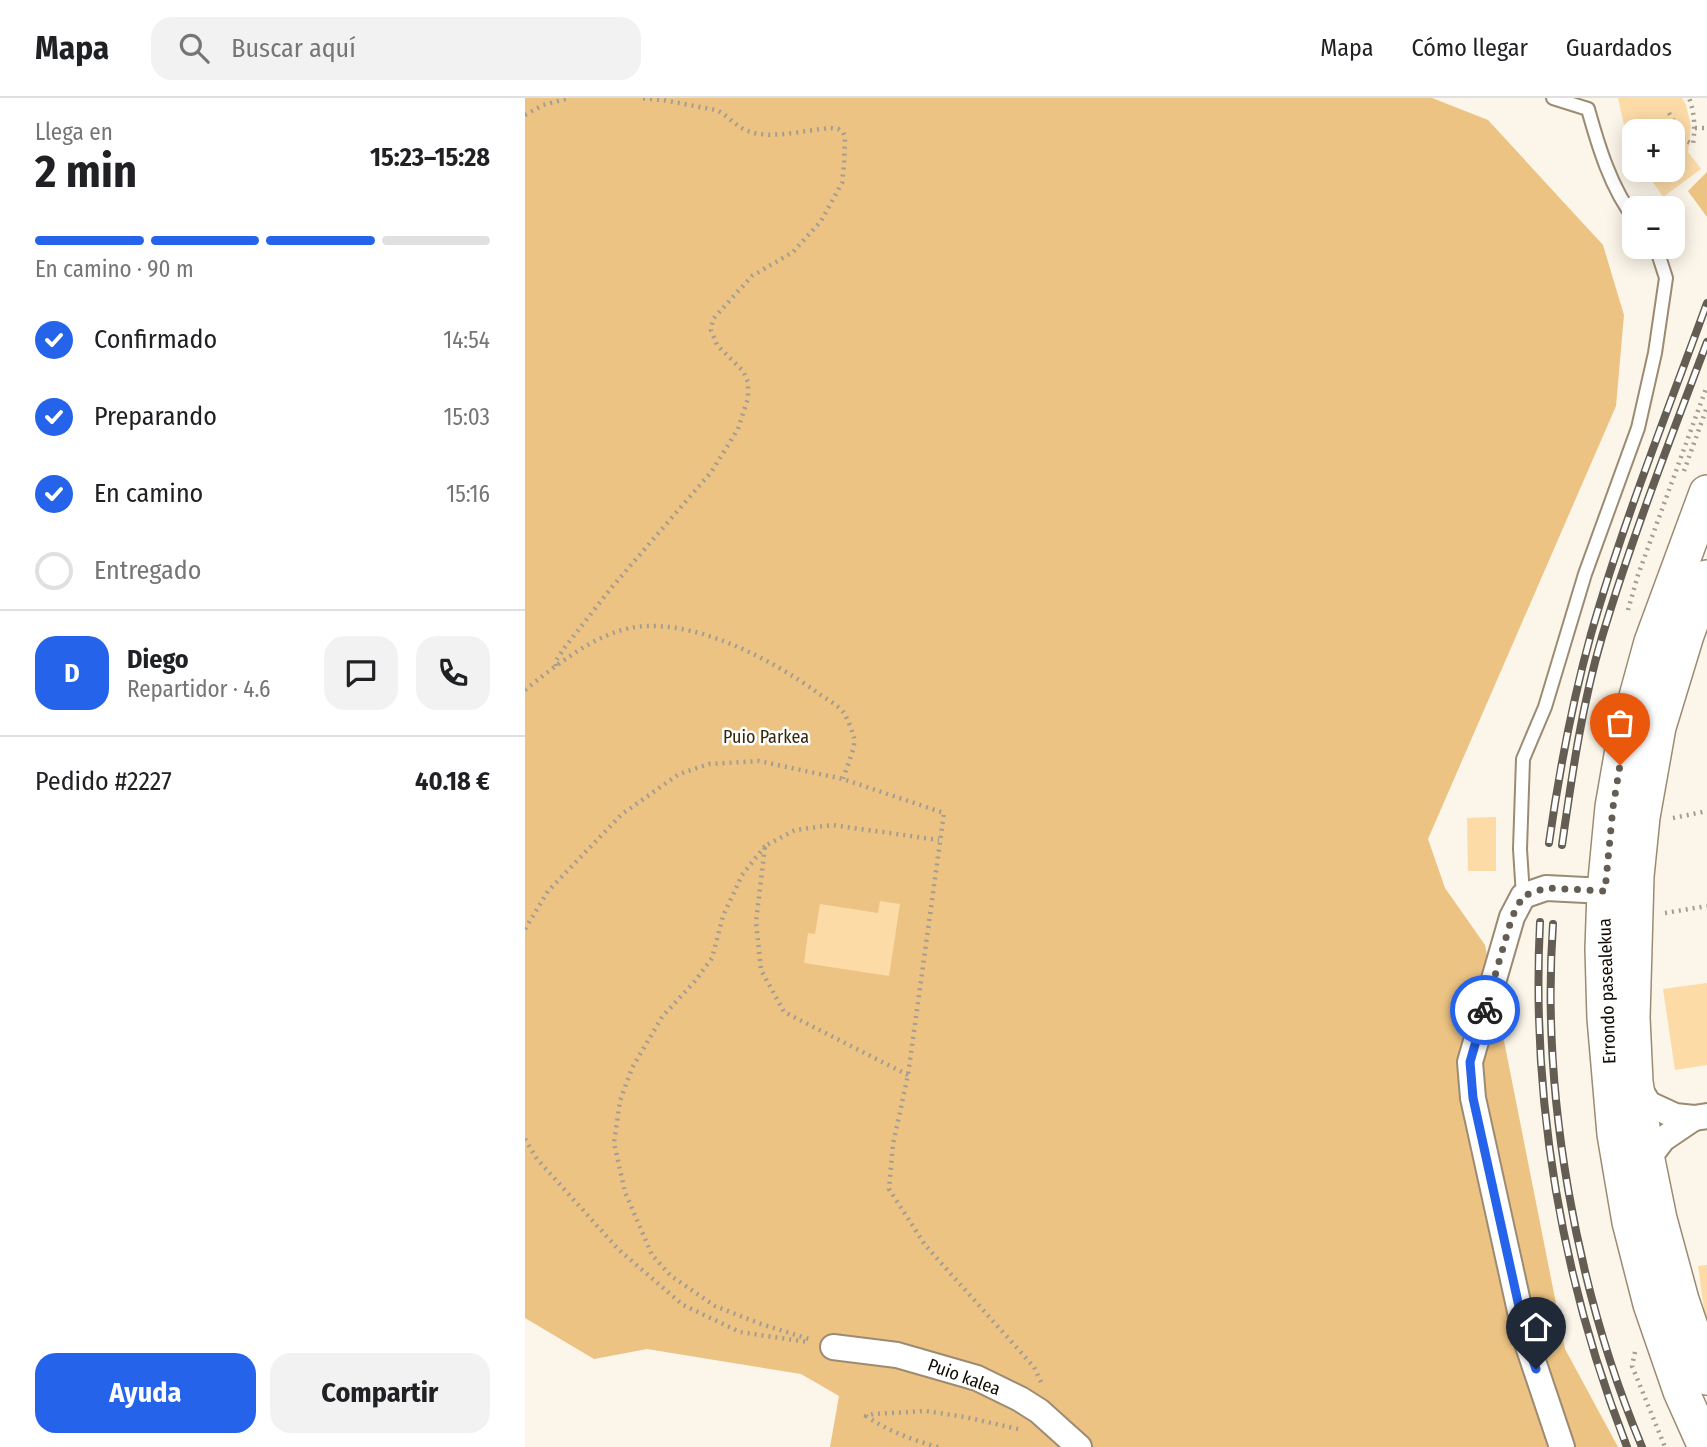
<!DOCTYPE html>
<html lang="es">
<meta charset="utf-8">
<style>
:root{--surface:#fff;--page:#f2f2f2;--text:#202124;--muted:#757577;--line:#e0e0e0;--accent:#2563eb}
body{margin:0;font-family:"Fira Sans Condensed",sans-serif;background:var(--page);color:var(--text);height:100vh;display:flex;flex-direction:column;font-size:26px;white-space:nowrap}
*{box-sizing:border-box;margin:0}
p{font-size:23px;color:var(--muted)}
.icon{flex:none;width:38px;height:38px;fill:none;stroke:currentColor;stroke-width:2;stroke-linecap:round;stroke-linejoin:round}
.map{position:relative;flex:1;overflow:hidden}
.drawer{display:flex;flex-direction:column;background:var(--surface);width:525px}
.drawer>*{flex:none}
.tools{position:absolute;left:1097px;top:21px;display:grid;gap:14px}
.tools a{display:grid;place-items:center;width:63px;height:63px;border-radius:14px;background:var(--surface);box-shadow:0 4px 18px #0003;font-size:35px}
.pin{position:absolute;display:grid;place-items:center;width:60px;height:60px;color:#fff;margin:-72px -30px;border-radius:50% 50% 50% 0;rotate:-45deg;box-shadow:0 0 7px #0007}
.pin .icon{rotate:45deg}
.courier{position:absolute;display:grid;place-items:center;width:70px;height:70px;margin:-35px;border:5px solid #2563eb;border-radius:50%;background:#fff;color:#222;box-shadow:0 2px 9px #0007}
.summary em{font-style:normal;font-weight:700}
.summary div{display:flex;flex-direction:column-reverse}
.summary{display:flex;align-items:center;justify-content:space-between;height:119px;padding:0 35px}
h1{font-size:46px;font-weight:700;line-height:52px}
.bar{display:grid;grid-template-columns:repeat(4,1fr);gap:10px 7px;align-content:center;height:84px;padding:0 35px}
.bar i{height:9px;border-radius:5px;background:var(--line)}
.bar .current{background:var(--accent)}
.bar p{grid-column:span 4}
.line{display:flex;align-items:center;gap:18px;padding:0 35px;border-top:2px solid var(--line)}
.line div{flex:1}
.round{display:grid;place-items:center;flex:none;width:74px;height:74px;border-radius:21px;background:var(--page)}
ol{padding:0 35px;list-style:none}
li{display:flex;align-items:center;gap:21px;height:77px}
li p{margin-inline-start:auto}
li .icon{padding:7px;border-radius:50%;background:var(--accent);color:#fff;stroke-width:4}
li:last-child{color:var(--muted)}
li i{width:38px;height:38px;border:4px solid var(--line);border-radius:50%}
.cta{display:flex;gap:14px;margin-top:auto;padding:14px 35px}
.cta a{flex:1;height:80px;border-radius:21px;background:var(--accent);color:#fff;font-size:28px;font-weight:700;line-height:80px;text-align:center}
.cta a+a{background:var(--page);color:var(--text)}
header{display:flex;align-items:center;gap:42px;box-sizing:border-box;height:98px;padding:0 35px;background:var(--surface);border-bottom:2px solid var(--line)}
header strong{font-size:33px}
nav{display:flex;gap:38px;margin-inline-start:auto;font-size:24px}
.search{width:490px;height:63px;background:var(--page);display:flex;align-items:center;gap:18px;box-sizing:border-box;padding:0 24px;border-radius:21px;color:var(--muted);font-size:26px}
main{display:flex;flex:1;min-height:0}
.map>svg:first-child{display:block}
.green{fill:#ecc383}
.building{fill:#fcdba7}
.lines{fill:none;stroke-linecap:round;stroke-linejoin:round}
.lane-casing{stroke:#9c8b72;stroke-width:16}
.street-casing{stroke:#9c8b72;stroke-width:28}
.secondary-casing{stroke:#9c8b72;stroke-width:38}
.path{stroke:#a49d93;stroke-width:4.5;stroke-dasharray:2 5;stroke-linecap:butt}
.lane{stroke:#fff;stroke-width:12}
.street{stroke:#fff;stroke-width:24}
.secondary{stroke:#fff;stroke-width:35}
.rail-casing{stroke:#645d54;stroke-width:8}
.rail{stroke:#fff;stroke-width:5;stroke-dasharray:16;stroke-linecap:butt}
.done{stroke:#645d54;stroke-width:7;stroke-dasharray:0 12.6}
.route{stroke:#2563eb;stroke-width:9}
.labels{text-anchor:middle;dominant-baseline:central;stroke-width:5;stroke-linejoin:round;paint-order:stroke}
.park-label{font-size:18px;fill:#382709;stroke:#fff}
.street-label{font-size:18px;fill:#120b04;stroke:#fff}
</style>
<header>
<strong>Mapa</strong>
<div class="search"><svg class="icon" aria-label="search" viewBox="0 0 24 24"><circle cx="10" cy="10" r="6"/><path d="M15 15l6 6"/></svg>Buscar aquí</div>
<nav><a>Mapa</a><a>Cómo llegar</a><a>Guardados</a></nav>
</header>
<main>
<section class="drawer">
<div class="summary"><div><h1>2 min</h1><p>Llega en</p></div><em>15:23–15:28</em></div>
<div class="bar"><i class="current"></i><i class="current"></i><i class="current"></i><i></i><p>En camino · 90 m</p></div>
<ol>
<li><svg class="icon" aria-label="check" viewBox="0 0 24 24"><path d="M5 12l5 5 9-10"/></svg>Confirmado<p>14:54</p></li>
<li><svg class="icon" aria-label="check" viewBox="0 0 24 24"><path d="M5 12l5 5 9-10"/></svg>Preparando<p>15:03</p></li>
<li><svg class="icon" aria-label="check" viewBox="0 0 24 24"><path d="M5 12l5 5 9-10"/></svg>En camino<p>15:16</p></li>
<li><i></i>Entregado</li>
</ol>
<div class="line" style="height:126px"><b class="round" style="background:var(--accent);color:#fff">D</b><div><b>Diego</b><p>Repartidor · 4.6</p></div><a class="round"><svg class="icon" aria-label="chat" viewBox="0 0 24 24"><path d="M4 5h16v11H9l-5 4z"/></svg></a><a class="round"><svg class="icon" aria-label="phone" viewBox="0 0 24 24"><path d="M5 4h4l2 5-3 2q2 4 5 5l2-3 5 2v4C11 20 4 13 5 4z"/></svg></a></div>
<div class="line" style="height:91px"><div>Pedido #2227</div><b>40.18 €</b></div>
<div class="cta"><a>Ayuda</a><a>Compartir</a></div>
</section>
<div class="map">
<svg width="1182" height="1349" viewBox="0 0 1182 1349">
<rect width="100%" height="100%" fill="#fcf5e9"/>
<g class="green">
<polygon points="0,0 907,0 963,22 1078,147 1099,217 1091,308 903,741 920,790 960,847 1040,1251 1093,1349 305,1349 314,1298 276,1276 122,1251 69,1261 0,1220"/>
<polygon points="1182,74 1182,119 1163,93"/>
</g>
<g class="building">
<polygon points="1093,0 1157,0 1161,7 1166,28 1163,54 1176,71 1138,99 1120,72 1148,72 1148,33 1110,33 1110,53 1100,32"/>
<polygon points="971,719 971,773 943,773 942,720"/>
<polygon points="355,803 375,806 364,878 279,865 283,835 290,836 295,806 353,815"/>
<polygon points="1182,885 1182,967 1150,972 1138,891"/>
<polygon points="1182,1167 1182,1219 1180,1219 1173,1168"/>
</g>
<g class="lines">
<g class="lane-casing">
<g id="lane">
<path d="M1028,0l35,11c10,36 23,80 47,110"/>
<polyline points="998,798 995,751 998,661 1020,609 1060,476 1113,330 1130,255 1141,180 1131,149"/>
</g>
</g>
<g class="street-casing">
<g id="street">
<polyline points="1110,984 1124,1006 1150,1018 1169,1020 1182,1018"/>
<polyline points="1122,1062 1138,1041 1169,1020"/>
<polyline points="308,1249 372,1257 452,1280 495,1301 514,1313 554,1349"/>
<polyline points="1037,1349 1002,1245 948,1000 945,964 987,819 998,798 1021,790 1080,793 1095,786"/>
</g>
</g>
<g class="secondary-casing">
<g id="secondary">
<polyline points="1182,480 1161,537 1133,629 1117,719 1111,778 1107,920 1110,984 1122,1062 1134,1121 1156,1202 1182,1279"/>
<polyline points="1181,1349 1156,1293 1126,1206 1105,1124 1090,1036 1080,920 1078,851 1080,793 1088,709 1099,646 1127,544 1182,395"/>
</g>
</g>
<g class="path">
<path d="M1144,15l15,27 9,4c2,-16 2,-30 -4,-46"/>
<polyline points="0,17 18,7 45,0"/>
<polyline points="1170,30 1182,30"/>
<polyline points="1159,373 1182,309"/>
<polyline points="1103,512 1113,477 1182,288"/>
<path d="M31,568l-1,-4 10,-15 47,-60 100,-116 26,-42 10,-31v-16l-5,-11 -26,-26 -6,-15 2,-11 39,-43 41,-24 28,-31 21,-38 2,-18 1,-28 -2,-5 -5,-3 -8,-1c-24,2 -60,12 -82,3 -12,-4 -20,-16 -32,-21l-53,-10 -23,-2"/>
<path d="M0,592c30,-24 72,-58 111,-63 59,-8 135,32 182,66 8,6 20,12 26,20 4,7 8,17 10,25 2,10 -8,30 -11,41"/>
<polyline points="1148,720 1182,713"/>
<polyline points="240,748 217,777 198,818 187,860 170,883 137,919 107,970 95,1003 89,1045 100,1094 127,1157 146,1178 190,1208 236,1226 287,1242"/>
<polyline points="1140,815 1182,808"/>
<polyline points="0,831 23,793 97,716 154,676 184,666 234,663 318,681 419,715 383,977 368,1046 364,1091 400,1147 509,1269 516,1284"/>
<polyline points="383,977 259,914 236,872 231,824 240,748 270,732 307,727 414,742"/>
<polyline points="0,1041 12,1061 93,1151 158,1207 215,1234 283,1244"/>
<polyline points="1110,1254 1107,1268 1140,1349"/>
<path d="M413,1349c-26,-7 -50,-16 -72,-31l7,-2 53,-3 39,6 53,12"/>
</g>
<use href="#lane" class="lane"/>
<use href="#street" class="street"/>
<use href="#secondary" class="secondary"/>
<g class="rail-casing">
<g id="rail">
<path d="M1024,745c10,-71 23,-140 42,-209 32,-112 76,-221 116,-331"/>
<path d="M1037,747c10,-70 20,-141 40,-208 30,-100 68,-197 105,-295"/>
<path d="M1015,824c-9,180 22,358 87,525"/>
<path d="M1028,826c-12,170 23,365 89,523"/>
</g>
</g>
<use href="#rail" class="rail"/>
</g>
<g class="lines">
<polyline class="done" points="960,912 987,819 998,798 1021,790 1080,793 1088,709 1095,667"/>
<polyline class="route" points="960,912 945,964 948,1000 1002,1245 1011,1271"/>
</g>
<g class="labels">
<g class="park-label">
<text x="241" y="639">Puio Parkea</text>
</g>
<g class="street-label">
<text transform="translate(1082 893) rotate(-92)">Errondo pasealekua</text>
<text transform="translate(439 1279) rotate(20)">Puio kalea</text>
</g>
</g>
</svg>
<div class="tools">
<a>+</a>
<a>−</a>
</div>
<div class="pin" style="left:1095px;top:667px;background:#ea580c"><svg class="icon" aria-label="bag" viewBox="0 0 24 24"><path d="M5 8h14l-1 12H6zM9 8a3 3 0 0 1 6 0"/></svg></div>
<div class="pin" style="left:1011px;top:1271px;background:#1f2937"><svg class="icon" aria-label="home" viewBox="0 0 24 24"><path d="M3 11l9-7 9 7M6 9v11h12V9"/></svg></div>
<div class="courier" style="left:960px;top:912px"><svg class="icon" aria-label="bike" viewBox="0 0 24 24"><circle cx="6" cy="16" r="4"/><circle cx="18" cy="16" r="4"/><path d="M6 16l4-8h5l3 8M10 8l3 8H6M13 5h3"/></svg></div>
</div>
</main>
